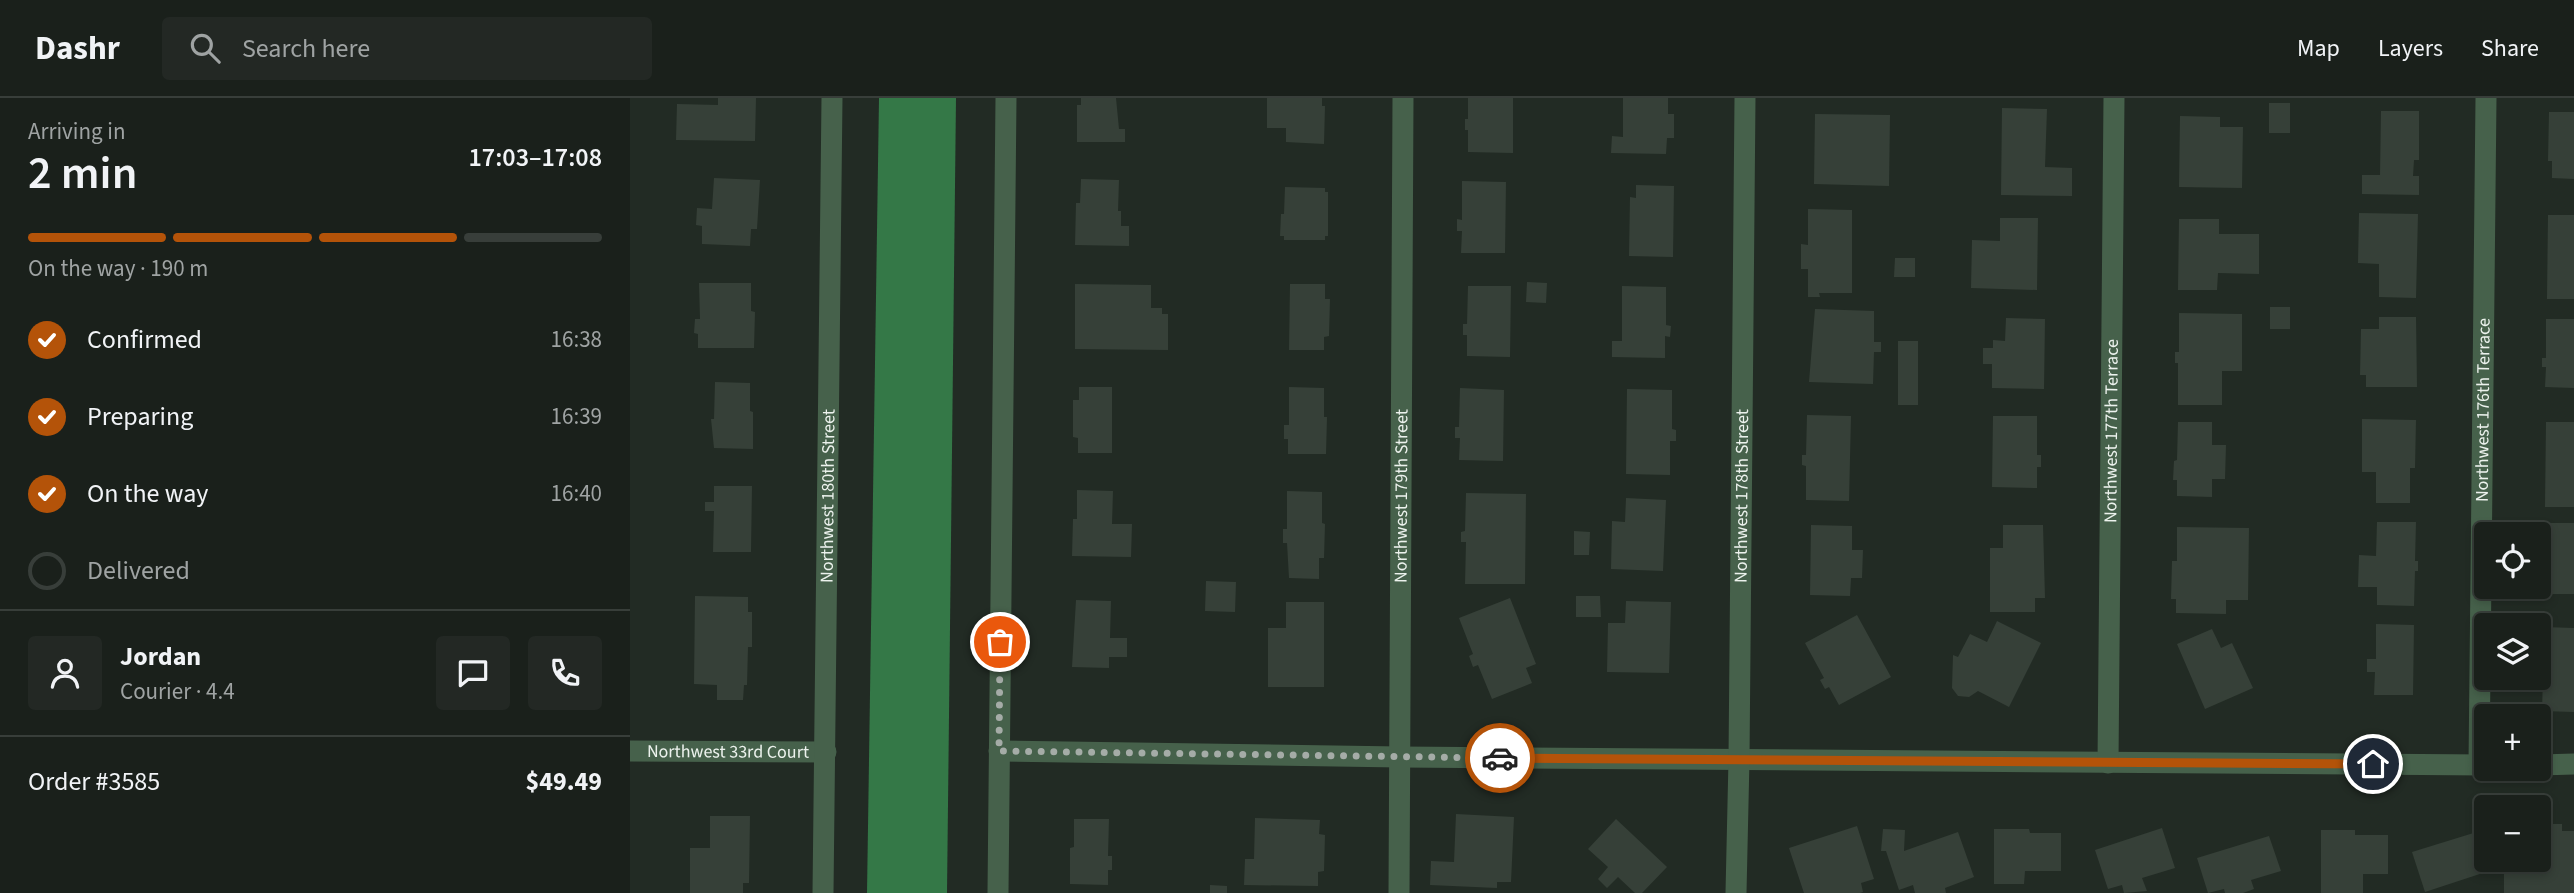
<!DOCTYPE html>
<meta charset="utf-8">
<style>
:root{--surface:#1a201b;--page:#232824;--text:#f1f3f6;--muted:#9fa3a3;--line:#383e3a;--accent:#b45309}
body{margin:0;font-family:"Source Sans 3",sans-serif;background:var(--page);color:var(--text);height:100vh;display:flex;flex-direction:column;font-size:26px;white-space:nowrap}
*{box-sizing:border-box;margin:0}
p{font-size:23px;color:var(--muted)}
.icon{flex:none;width:38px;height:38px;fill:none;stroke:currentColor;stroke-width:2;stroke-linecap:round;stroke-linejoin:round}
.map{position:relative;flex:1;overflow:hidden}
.panel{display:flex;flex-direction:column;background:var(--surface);width:630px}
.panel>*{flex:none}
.fabs{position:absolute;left:1844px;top:424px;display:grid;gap:14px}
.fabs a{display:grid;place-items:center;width:77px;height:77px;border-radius:7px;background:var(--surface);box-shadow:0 4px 10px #0003,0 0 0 2px var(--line);font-size:35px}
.pin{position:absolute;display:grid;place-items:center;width:60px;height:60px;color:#fff;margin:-30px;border:4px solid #fff;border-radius:50%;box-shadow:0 2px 7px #0007}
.courier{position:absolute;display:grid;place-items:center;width:70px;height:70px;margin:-35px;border:5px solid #b45309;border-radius:50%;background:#fff;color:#222;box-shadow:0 2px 9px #0007}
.summary em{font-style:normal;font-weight:600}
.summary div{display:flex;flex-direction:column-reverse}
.summary{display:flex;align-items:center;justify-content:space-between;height:119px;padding:0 28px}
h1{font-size:46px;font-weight:600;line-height:52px}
.bar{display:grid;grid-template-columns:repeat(4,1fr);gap:10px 7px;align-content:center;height:84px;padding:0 28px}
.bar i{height:9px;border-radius:5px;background:var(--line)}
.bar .current{background:var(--accent)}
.bar p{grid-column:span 4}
.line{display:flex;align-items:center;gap:18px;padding:0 28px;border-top:2px solid var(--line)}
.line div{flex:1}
.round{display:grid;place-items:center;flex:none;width:74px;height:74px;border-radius:7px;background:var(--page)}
ol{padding:0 28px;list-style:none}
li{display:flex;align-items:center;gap:21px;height:77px}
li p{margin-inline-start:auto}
li .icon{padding:7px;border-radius:50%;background:var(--accent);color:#fff;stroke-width:4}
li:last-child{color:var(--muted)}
li i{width:38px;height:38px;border:4px solid var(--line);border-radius:50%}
header{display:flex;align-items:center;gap:42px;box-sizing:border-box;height:98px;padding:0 35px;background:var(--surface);border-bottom:2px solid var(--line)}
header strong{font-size:33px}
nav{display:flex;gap:38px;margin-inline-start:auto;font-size:24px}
.search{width:490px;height:63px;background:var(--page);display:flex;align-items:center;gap:18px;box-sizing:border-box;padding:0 24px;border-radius:7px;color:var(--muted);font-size:26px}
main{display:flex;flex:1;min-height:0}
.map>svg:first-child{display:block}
.water{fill:#347847}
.building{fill:#364038}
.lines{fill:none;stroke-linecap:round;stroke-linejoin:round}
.minor{stroke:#46614b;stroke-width:21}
.done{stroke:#a5aca7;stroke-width:7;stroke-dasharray:0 12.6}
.route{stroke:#b45309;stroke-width:9}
.labels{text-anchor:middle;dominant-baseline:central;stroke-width:5;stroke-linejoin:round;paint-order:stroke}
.street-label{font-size:18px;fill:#ecf2ed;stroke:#0e120f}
</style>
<header>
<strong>Dashr</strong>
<div class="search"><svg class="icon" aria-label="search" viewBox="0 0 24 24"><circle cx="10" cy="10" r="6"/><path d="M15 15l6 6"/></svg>Search here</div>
<nav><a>Map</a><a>Layers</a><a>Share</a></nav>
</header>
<main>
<section class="panel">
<div class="summary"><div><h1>2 min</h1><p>Arriving in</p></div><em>17:03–17:08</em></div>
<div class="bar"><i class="current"></i><i class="current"></i><i class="current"></i><i></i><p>On the way · 190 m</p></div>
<ol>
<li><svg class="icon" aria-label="check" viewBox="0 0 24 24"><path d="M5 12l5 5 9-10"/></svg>Confirmed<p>16:38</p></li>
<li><svg class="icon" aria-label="check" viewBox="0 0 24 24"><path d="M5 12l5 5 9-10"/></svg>Preparing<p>16:39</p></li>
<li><svg class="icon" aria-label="check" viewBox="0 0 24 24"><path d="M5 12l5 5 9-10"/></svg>On the way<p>16:40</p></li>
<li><i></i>Delivered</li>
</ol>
<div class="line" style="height:126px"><a class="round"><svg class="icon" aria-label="person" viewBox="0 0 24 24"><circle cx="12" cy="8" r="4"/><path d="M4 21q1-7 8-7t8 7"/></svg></a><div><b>Jordan</b><p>Courier · 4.4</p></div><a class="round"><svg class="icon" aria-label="chat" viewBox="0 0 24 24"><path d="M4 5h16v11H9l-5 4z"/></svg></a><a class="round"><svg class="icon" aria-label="phone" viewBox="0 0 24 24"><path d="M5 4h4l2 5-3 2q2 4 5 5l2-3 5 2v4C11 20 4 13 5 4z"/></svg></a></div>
<div class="line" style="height:91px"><div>Order #3585</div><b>$49.49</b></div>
</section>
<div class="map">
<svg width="1944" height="795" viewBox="0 0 1944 795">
<rect width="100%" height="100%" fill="#222b24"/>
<polygon class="water" points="249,0 326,0 317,795 237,795"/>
<g class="building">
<polygon points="88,0 126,0 125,43 46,42 47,6 88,7"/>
<polygon points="451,0 486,0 489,31 495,31 495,44 447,44 447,7 451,7"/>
<polygon points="637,0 692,0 692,8 695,8 694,46 656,44 656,30 637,30"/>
<polygon points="838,0 883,0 883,55 838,54 838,32 835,32 835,21 838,21"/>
<polygon points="993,0 1038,0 1038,16 1044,16 1044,40 1037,40 1036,56 981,55 982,38 993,39"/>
<rect x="1639" y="5" width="21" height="30"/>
<polygon points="1372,10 1417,11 1415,69 1442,70 1442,98 1371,97"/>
<polygon points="1751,13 1789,13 1789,62 1784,62 1783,78 1789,78 1789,97 1732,96 1732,77 1750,77"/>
<polygon points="1919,14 1944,14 1944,81 1922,80 1922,63 1918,63"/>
<polygon points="1185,16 1260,17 1259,88 1184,86"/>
<polygon points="1550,18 1590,19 1590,29 1613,29 1612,90 1549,89"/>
<polygon points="84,80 130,82 127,131 121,131 120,148 72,146 72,128 66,127 67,110 82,111"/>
<polygon points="451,81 489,82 488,113 491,113 491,128 499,128 499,148 445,147 446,105 450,105"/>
<polygon points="832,83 876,84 875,155 831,155 832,133 827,133 827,121 832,122"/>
<polygon points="1006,87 1044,88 1043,159 999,158 1000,99 1006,100"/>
<polygon points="655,89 695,90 695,94 698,94 698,138 695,138 695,142 654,142 654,138 650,138 651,116 654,116"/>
<polygon points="1178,111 1222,112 1222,195 1189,195 1190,199 1178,199 1178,171 1171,171 1171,146 1178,147"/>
<polygon points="1729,115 1788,116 1786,200 1749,199 1749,166 1728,165"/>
<polygon points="1918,117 1944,117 1944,201 1917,201"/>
<polygon points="1370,120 1408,120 1407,192 1341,190 1342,142 1370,143"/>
<polygon points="1549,121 1589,121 1589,136 1629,136 1629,176 1588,175 1587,192 1548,192"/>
<polygon points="1265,160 1285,160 1285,179 1264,179"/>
<polygon points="897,184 917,185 916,205 896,204"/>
<polygon points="69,185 121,185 121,213 125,214 124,250 68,250 68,236 64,235 65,221 70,221"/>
<polygon points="445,186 521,187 521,210 532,210 532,216 538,216 538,252 445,251"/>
<polygon points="660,186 695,186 695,201 700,201 699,238 694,239 694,252 659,252"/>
<polygon points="838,188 881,188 880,259 837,258 837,237 833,237 833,226 837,226"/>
<polygon points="992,188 1036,189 1036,227 1041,228 1040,239 1035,238 1035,260 982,259 982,243 992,243"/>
<rect x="1640" y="209" width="20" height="22"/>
<polygon points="1185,211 1244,213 1244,244 1251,244 1251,254 1244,254 1243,286 1179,284"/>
<polygon points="1549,215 1612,216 1612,273 1592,273 1592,307 1548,307 1548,265 1545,265 1545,254 1549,254"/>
<polygon points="1749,219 1786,219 1787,289 1736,289 1736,277 1730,277 1731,231 1749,231"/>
<polygon points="1376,220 1415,221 1414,291 1362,290 1362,266 1353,266 1353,250 1363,250 1363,242 1375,243"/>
<polygon points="1916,221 1944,221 1944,290 1915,289 1916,269 1912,269 1912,260 1916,260"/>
<rect x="1268" y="243" width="20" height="64"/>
<polygon points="85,284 120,285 120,313 123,314 123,351 84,350 81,321 84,321"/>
<polygon points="449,289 482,289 482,355 448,355 448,340 443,339 443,302 449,302"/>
<polygon points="659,289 694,290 694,319 697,319 696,356 658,356 658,341 654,341 654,327 659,327"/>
<polygon points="830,290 874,292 873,363 829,362 830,340 825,340 825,329 829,329"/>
<polygon points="997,291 1042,292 1042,331 1046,332 1046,343 1040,343 1040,377 996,376"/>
<polygon points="1177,317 1221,318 1219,403 1176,402 1176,368 1172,367 1172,357 1176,357"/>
<polygon points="1363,318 1407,318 1407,357 1411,357 1411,369 1407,369 1407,390 1362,389"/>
<polygon points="1732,321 1786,322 1785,370 1780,370 1780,405 1746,405 1746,374 1732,374"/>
<polygon points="1548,324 1582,324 1582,347 1596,347 1595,381 1582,381 1582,399 1547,398 1547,382 1543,382 1544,363 1547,362"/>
<polygon points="1916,324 1944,324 1944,409 1915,409"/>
<polygon points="84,388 122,388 121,454 83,454 84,413 75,413 75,404 84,404"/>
<polygon points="447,392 483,393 482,426 502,426 501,459 442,458 443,421 447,421"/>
<polygon points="657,393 692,394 692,425 695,426 694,460 689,460 689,481 659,480 657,445 653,445 653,431 657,431"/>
<polygon points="836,395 896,396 895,486 835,486 836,444 831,444 831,434 835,433"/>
<polygon points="996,400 1036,402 1033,473 981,471 982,423 995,424"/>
<polygon points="1747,424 1786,424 1785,463 1788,463 1788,473 1785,473 1784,508 1747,507 1747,489 1728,489 1729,457 1746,458"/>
<rect x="1914" y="425" width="30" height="71"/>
<polygon points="1181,427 1222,428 1222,452 1233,452 1232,480 1221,480 1220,498 1180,497"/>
<polygon points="1373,427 1413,427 1415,500 1405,500 1405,514 1360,514 1360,450 1373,450"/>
<polygon points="1547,429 1619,430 1618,502 1596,502 1596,516 1546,515 1546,501 1541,501 1542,463 1547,463"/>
<polygon points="944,433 960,434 959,457 944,457"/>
<polygon points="576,483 606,484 605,514 575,513"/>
<polygon points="65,498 118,499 118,514 122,514 122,549 118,549 117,587 114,587 113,602 87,602 87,587 64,586"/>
<polygon points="946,498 970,498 971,519 946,519"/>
<polygon points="880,500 906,566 896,570 902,585 862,601 848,567 843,569 839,558 843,556 829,520"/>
<polygon points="446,502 481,503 480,540 497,540 497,559 479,559 479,570 442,569"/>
<polygon points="996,503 1041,504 1039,575 977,574 978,525 995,525"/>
<polygon points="656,504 694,504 694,589 638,589 638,530 656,530"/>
<polygon points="1227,517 1261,579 1209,607 1199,589 1195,591 1190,582 1194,580 1175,545"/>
<polygon points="1367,523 1411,545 1379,609 1348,593 1339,599 1328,598 1322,590 1323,557 1328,559 1340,536 1357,544"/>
<polygon points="1746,526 1784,527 1783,597 1744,597 1745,574 1737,574 1737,561 1746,561"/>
<polygon points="1914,529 1944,530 1944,614 1912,613 1913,578 1909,578 1909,569 1913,569"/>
<polygon points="1582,531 1591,550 1602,545 1623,590 1575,611 1547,546"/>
<polygon points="826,716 884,719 881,784 867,784 867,790 800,787 801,763 824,764"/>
<polygon points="80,718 120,718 119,785 113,785 113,795 60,795 60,750 80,750"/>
<polygon points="625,720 690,722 689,736 695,737 694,773 688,774 688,788 614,787 615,761 624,761"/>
<polygon points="444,721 479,721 478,758 482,758 482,772 478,772 478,787 440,786 440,750 444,749"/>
<polygon points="986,721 1037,769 1012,795 1005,795 988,779 977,790 968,781 978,769 958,751"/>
<polygon points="1909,726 1932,726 1932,733 1944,733 1944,795 1874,795 1874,761 1909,761"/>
<polygon points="1227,728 1244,781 1231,785 1233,794 1230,795 1174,795 1159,750"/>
<polygon points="1532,730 1545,770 1512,780 1517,793 1494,795 1492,787 1478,791 1465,752"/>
<polygon points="1253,731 1275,732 1274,753 1328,734 1344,779 1315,790 1316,795 1285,795 1283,787 1269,792 1256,753 1251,753"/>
<polygon points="1364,731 1399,731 1400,735 1431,735 1431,773 1395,773 1394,786 1364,786"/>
<polygon points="1691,732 1725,732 1725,737 1758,737 1758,776 1733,776 1733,795 1691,795"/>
<polygon points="1850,733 1862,772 1795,794 1782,754"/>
<polygon points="1639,738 1651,773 1621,782 1624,791 1613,795 1595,795 1594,791 1578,795 1567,760"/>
<polygon points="580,787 597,788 597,795 580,795"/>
</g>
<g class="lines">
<g class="minor">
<path id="s1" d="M0,653l196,1"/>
<polyline points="369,653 770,659 1857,667"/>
<path id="s2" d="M1478,665l6,-665"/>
<path id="s3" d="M1849,667l7,-667"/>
<polyline points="1909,667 1944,666"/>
<path id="s4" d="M193,795l9,-795"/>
<polyline points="368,795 376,0"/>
<path id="s5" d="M769,795l4,-795"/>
<path id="s6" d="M1106,795l3,-134 6,-661"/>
</g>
</g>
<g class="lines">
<polyline class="done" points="370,544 369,653 870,660"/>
<polyline class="route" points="870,660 1743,666"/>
</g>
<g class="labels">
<g class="street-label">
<text stroke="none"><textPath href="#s3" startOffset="355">Northwest 176th Terrace</textPath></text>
<text stroke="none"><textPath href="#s2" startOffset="332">Northwest 177th Terrace</textPath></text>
<text stroke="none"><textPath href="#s4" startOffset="397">Northwest 180th Street</textPath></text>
<text stroke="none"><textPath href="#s5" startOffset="397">Northwest 179th Street</textPath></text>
<text stroke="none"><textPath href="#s6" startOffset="397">Northwest 178th Street</textPath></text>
<text stroke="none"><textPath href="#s1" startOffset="98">Northwest 33rd Court</textPath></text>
</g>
</g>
</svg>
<div class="fabs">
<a><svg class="icon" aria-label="locate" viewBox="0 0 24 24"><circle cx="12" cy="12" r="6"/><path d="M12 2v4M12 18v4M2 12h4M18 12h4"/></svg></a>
<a><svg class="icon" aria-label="layers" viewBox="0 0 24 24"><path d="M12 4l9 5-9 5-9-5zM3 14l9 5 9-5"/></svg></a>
<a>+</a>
<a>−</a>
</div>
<div class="pin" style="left:370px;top:544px;background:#ea580c"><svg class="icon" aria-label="bag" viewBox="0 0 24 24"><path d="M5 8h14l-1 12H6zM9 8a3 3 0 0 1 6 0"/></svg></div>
<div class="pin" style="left:1743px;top:666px;background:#1f2937"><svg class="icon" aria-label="home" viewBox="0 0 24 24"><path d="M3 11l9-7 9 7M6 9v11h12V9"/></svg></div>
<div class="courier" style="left:870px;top:660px"><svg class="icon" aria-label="car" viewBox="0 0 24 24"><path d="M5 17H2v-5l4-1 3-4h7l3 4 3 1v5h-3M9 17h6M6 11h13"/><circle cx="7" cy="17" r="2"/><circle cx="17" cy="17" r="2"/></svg></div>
</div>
</main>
